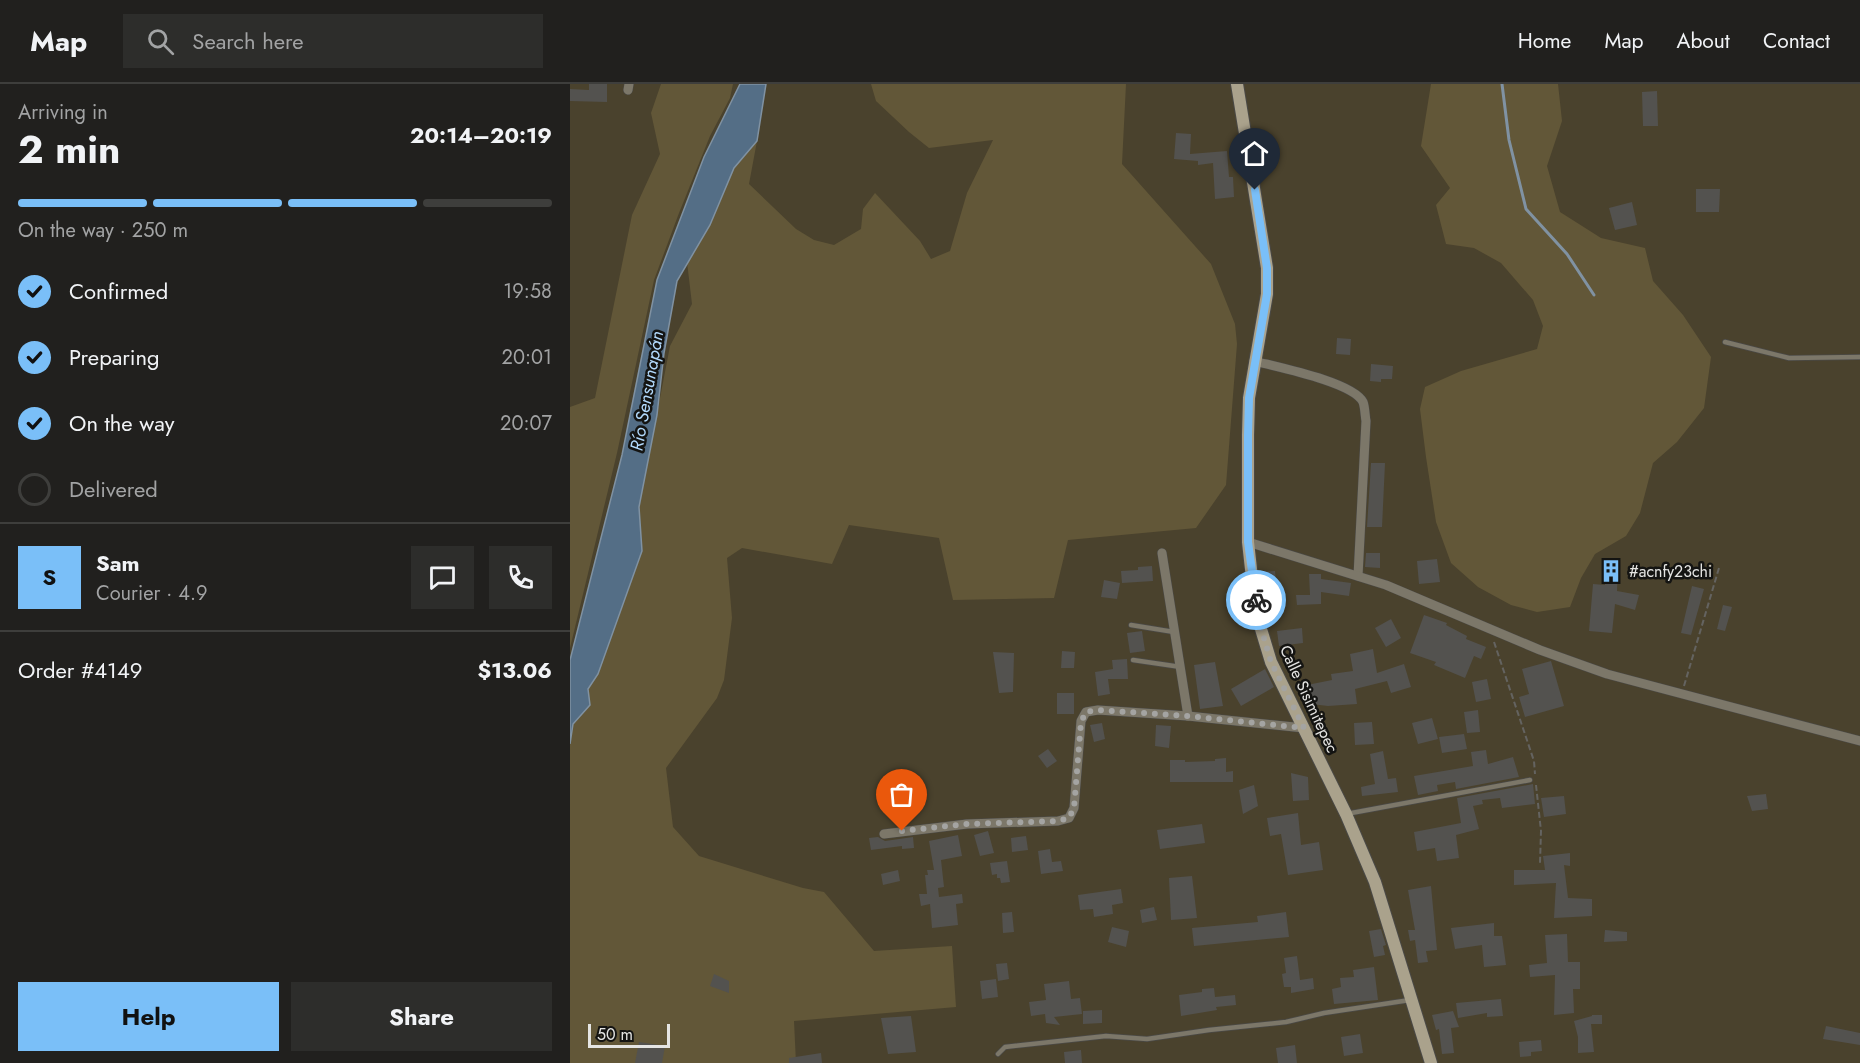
<!DOCTYPE html>
<meta charset="utf-8">
<style>
:root{--surface:#21201e;--page:#2d2d2b;--text:#f1f3f6;--muted:#a2a3a4;--line:#3e3e3c;--accent:#7abff8}
body{margin:0;font-family:Jost,sans-serif;background:var(--page);color:var(--text);height:100vh;display:flex;flex-direction:column;font-size:22px;white-space:nowrap}
*{box-sizing:border-box;margin:0}
p{font-size:20px;color:var(--muted)}
.icon{flex:none;width:33px;height:33px;fill:none;stroke:currentColor;stroke-width:2;stroke-linecap:round;stroke-linejoin:round}
.map{position:relative;flex:1;overflow:hidden}
.sheet{display:flex;flex-direction:column;background:var(--surface);width:570px}
.sheet>*{flex:none}
.scale{position:absolute;left:18px;bottom:15px;width:82px;box-sizing:border-box;padding-left:6px;border:3px solid #e5e5e3;border-top:0;font-size:16px;line-height:21px;white-space:nowrap;color:#e5e5e3;-webkit-text-stroke:4px #141412;paint-order:stroke}
.pin{position:absolute;display:grid;place-items:center;width:51px;height:51px;color:#fff;margin:-62px -26px;border-radius:50% 50% 50% 0;rotate:-45deg;box-shadow:0 0 6px #0007}
.pin .icon{rotate:45deg}
.courier{position:absolute;display:grid;place-items:center;width:60px;height:60px;margin:-30px;border:4px solid #7abff8;border-radius:50%;background:#fff;color:#222;box-shadow:0 2px 8px #0007}
.overview em{font-style:normal;font-weight:700}
.overview div{display:flex;flex-direction:column-reverse}
.overview{display:flex;align-items:center;justify-content:space-between;height:102px;padding:0 18px}
h1{font-size:39px;font-weight:700;line-height:45px}
.bar{display:grid;grid-template-columns:repeat(4,1fr);gap:9px 6px;align-content:center;height:72px;padding:0 18px}
.bar i{height:8px;border-radius:4px;background:var(--line)}
.bar .current{background:var(--accent)}
.bar p{grid-column:span 4}
.line{display:flex;align-items:center;gap:15px;padding:0 18px;border-top:2px solid var(--line)}
.line div{flex:1}
.round{display:grid;place-items:center;flex:none;width:63px;height:63px;border-radius:0px;background:var(--page)}
ol{padding:0 18px;list-style:none}
li{display:flex;align-items:center;gap:18px;height:66px}
li p{margin-inline-start:auto}
li .icon{padding:6px;border-radius:50%;background:var(--accent);color:#111;stroke-width:4}
li:last-child{color:var(--muted)}
li i{width:33px;height:33px;border:3px solid var(--line);border-radius:50%}
.button{display:flex;gap:12px;margin-top:auto;padding:12px 18px}
.button a{flex:1;height:69px;border-radius:0px;background:var(--accent);color:#111;font-size:24px;font-weight:700;line-height:69px;text-align:center}
.button a+a{background:var(--page);color:var(--text)}
header{display:flex;align-items:center;gap:36px;box-sizing:border-box;height:84px;padding:0 30px;background:var(--surface);border-bottom:2px solid var(--line)}
header strong{font-size:28px}
nav{display:flex;gap:33px;margin-inline-start:auto;font-size:21px}
.search{width:420px;height:54px;background:var(--page);display:flex;align-items:center;gap:15px;box-sizing:border-box;padding:0 21px;border-radius:0px;color:var(--muted);font-size:22px}
main{display:flex;flex:1;min-height:0}
.map>svg:first-child{display:block}
.green{fill:#4a422d}
.forest{fill:#625738}
.water{fill:#546e86;stroke:#8092a2;stroke-width:1.5}
.lines{fill:none;stroke-linecap:round;stroke-linejoin:round}
.stream{stroke:#8092a2;stroke-width:3}
.building{fill:#53524f}
.lane-casing{stroke:#4a4946;stroke-width:6}
.street-casing{stroke:#4a4946;stroke-width:10}
.secondary-casing{stroke:#4a4946;stroke-width:14}
.path{stroke:#646360;stroke-width:2;stroke-dasharray:6 3;stroke-linecap:butt}
.lane{stroke:#7c7769;stroke-width:4.5}
.street{stroke:#7c7769;stroke-width:9}
.secondary{stroke:#aaa28c;stroke-width:12}
.done{stroke:#a4a4a2;stroke-width:6;stroke-dasharray:0 10.8}
.route{stroke:#7abff8;stroke-width:8}
.labels{text-anchor:middle;dominant-baseline:central;stroke-width:5;stroke-linejoin:round;paint-order:stroke}
.poi-label{font-size:16px;fill:#e5e5e3;stroke:#141412;text-anchor:start}
.street-label{font-size:16px;fill:#e5e5e3;stroke:#141412}
.water-label{font-size:18px;font-style:italic;fill:#b2d9fb;stroke:#141412}
</style>
<header>
<strong>Map</strong>
<div class="search"><svg class="icon" aria-label="search" viewBox="0 0 24 24"><circle cx="10" cy="10" r="6"/><path d="M15 15l6 6"/></svg>Search here</div>
<nav><a>Home</a><a>Map</a><a>About</a><a>Contact</a></nav>
</header>
<main>
<section class="sheet">
<div class="overview"><div><h1>2 min</h1><p>Arriving in</p></div><em>20:14–20:19</em></div>
<div class="bar"><i class="current"></i><i class="current"></i><i class="current"></i><i></i><p>On the way · 250 m</p></div>
<ol>
<li><svg class="icon" aria-label="check" viewBox="0 0 24 24"><path d="M5 12l5 5 9-10"/></svg>Confirmed<p>19:58</p></li>
<li><svg class="icon" aria-label="check" viewBox="0 0 24 24"><path d="M5 12l5 5 9-10"/></svg>Preparing<p>20:01</p></li>
<li><svg class="icon" aria-label="check" viewBox="0 0 24 24"><path d="M5 12l5 5 9-10"/></svg>On the way<p>20:07</p></li>
<li><i></i>Delivered</li>
</ol>
<div class="line" style="height:108px"><b class="round" style="background:var(--accent);color:#111">S</b><div><b>Sam</b><p>Courier · 4.9</p></div><a class="round"><svg class="icon" aria-label="chat" viewBox="0 0 24 24"><path d="M4 5h16v11H9l-5 4z"/></svg></a><a class="round"><svg class="icon" aria-label="phone" viewBox="0 0 24 24"><path d="M5 4h4l2 5-3 2q2 4 5 5l2-3 5 2v4C11 20 4 13 5 4z"/></svg></a></div>
<div class="line" style="height:78px"><div>Order #4149</div><b>$13.06</b></div>
<div class="button"><a>Help</a><a>Share</a></div>
</section>
<div class="map">
<svg width="1290" height="979" viewBox="0 0 1290 979">
<rect width="100%" height="100%" fill="#2c2b28"/>
<rect class="green" x="0" y="0" width="1290" height="979"/>
<g class="forest">
<polygon points="91,0 163,0 160,14 140,52 109,129 84,196 47,369 0,564 0,323 25,314 62,131 90,70 81,29"/>
<polygon points="301,0 556,0 552,80 641,180 665,240 667,260 656,401 626,444 498,456 484,514 383,516 369,454 279,441 262,480 172,464 157,474 162,534 154,596 147,614 96,684 103,743 129,772 233,804 254,808 304,867 382,862 386,923 224,937 226,979 0,979 0,660 3,640 20,621 18,605 28,590 72,467 69,423 100,262 122,220 117,178 140,141 164,84 187,57 179,100 226,145 244,156 264,161 291,145 293,125 305,109 350,157 361,175 380,167 397,109 423,56 359,64 339,48 306,17"/>
<polygon points="861,0 988,0 992,37 977,82 990,128 1031,154 1075,164 1083,197 1113,231 1141,273 1134,324 1107,358 1083,379 1070,429 1056,452 1025,470 1011,494 1000,523 967,528 941,521 908,503 881,479 866,438 856,373 850,325 855,303 891,287 967,265 973,242 963,216 931,179 904,164 876,160 866,121 880,104 851,62"/>
</g>
<polygon class="water" points="170,0 196,0 187,57 164,84 140,141 107,197 94,269 87,331 69,423 72,467 28,590 18,605 20,621 3,640 0,660 0,576 52,371 87,196 134,73"/>
<g class="lines">
<polyline class="stream" points="932,0 939,56 956,125 997,170 1024,211"/>
</g>
<g class="building">
<polygon points="19,0 37,0 37,18 0,17 0,5 19,6"/>
<polygon points="1087,7 1088,42 1073,42 1072,8"/>
<polygon points="606,49 621,50 620,70 657,67 659,93 663,93 664,113 645,115 643,79 628,81 628,77 604,75"/>
<polygon points="1126,105 1150,105 1149,128 1126,128"/>
<polygon points="1062,118 1067,141 1045,146 1039,124"/>
<polygon points="767,254 781,255 780,271 766,270"/>
<polygon points="801,280 823,282 822,295 811,295 811,298 800,297"/>
<polygon points="801,379 815,379 812,443 797,443"/>
<polygon points="796,469 810,469 810,484 795,483"/>
<polygon points="867,475 870,498 849,500 847,477"/>
<polygon points="582,482 583,497 552,499 551,487 568,486 568,483"/>
<polygon points="1034,483 1048,483 1047,507 1069,511 1065,526 1045,520 1042,549 1019,547 1023,500 1035,501"/>
<polygon points="705,487 707,505 692,506 690,488"/>
<polygon points="739,490 751,490 751,495 781,499 779,512 751,508 751,520 727,521 726,511 740,511"/>
<polygon points="534,496 550,499 547,515 531,513"/>
<polygon points="1122,502 1134,505 1121,551 1111,549"/>
<polygon points="1153,521 1162,523 1155,547 1147,545"/>
<polygon points="854,531 877,539 876,541 897,552 896,555 916,563 911,575 904,572 895,594 864,581 866,578 840,569"/>
<polygon points="821,535 831,554 816,563 805,544"/>
<polygon points="732,544 733,559 709,562 707,547"/>
<polygon points="572,547 575,567 560,569 557,549"/>
<polygon points="803,565 807,589 834,580 841,603 821,609 817,597 785,605 787,620 758,622 733,619 727,603 762,596 761,590 783,587 780,570"/>
<polygon points="492,567 505,568 504,584 491,584"/>
<polygon points="423,568 444,569 443,608 429,609"/>
<polygon points="557,575 558,595 538,595 540,610 528,612 525,588 543,585 542,576"/>
<polygon points="981,577 994,622 955,633 949,613 959,610 952,585"/>
<polygon points="645,578 653,622 630,625 624,581"/>
<polygon points="695,585 704,603 671,622 661,605"/>
<polygon points="917,595 921,615 906,618 902,598"/>
<rect x="487" y="609" width="17" height="21"/>
<polygon points="908,626 910,648 897,649 894,628"/>
<polygon points="862,634 868,655 848,660 842,639"/>
<polygon points="802,638 804,660 785,661 784,639"/>
<polygon points="532,639 535,655 524,658 520,641"/>
<polygon points="586,641 601,642 599,664 585,662"/>
<polygon points="894,650 897,665 872,669 869,653"/>
<polygon points="478,665 487,677 477,684 468,672"/>
<polygon points="916,666 918,680 943,673 949,693 886,705 885,698 867,701 868,707 848,711 844,692 903,682 901,668"/>
<polygon points="813,667 818,695 826,694 828,708 792,712 791,703 805,700 800,670"/>
<polygon points="656,674 656,688 663,687 663,698 600,698 600,676 615,676 615,678 645,677 645,675"/>
<polygon points="721,689 738,693 739,716 723,717"/>
<polygon points="963,700 965,720 932,724 930,714 912,716 913,720 903,722 909,745 886,751 889,774 867,777 865,764 847,767 844,748 891,739 887,714"/>
<polygon points="684,701 688,722 673,730 669,706"/>
<polygon points="1196,710 1198,725 1182,727 1177,712"/>
<polygon points="994,712 996,730 974,733 971,714"/>
<polygon points="728,729 731,761 749,758 753,786 718,791 711,750 700,752 697,734"/>
<polygon points="632,740 635,759 590,765 587,746"/>
<polygon points="418,747 424,769 410,772 404,751"/>
<polygon points="388,751 392,772 371,776 374,803 368,804 369,813 392,810 393,819 386,820 388,841 362,844 360,820 351,822 349,810 357,810 355,791 358,791 357,786 364,786 359,757"/>
<polygon points="456,752 458,766 442,768 441,754"/>
<polygon points="308,753 315,757 343,753 344,764 332,765 332,762 301,766 299,754"/>
<polygon points="480,765 482,778 491,777 493,787 471,790 468,767"/>
<polygon points="1000,769 1000,782 994,781 998,814 1022,815 1022,832 984,834 986,799 944,801 944,786 975,786 973,772"/>
<polygon points="437,777 440,798 431,799 430,794 427,794 427,790 422,791 420,779"/>
<polygon points="328,786 330,797 313,801 311,790"/>
<polygon points="622,792 627,834 601,836 599,794"/>
<polygon points="861,802 867,866 856,867 858,878 848,879 845,856 840,857 838,846 845,846 838,806"/>
<polygon points="551,805 553,819 542,821 543,830 524,833 523,825 510,826 508,811"/>
<polygon points="584,823 587,836 572,839 570,826"/>
<polygon points="442,828 444,848 433,849 432,829"/>
<polygon points="716,828 719,853 624,862 622,844 688,838 687,832"/>
<polygon points="924,839 924,852 932,852 936,881 914,883 912,861 885,865 881,844"/>
<polygon points="542,843 559,847 556,863 538,858"/>
<polygon points="811,845 816,861 813,862 815,871 804,873 799,847"/>
<polygon points="1035,846 1057,848 1057,857 1034,858"/>
<polygon points="997,850 998,878 1010,878 1010,905 1003,905 1004,929 984,931 985,891 960,893 959,881 977,879 975,851"/>
<polygon points="727,872 730,896 743,894 744,905 721,909 721,903 714,903 712,890 716,889 714,874"/>
<polygon points="437,879 439,895 428,897 426,880"/>
<polygon points="804,883 808,916 764,920 762,905 771,903 770,894 784,893 783,886"/>
<polygon points="144,890 159,897 159,909 140,902"/>
<polygon points="426,895 428,913 412,915 410,897"/>
<polygon points="499,897 501,915 510,914 512,930 484,933 490,941 476,939 475,930 461,932 459,918 476,916 474,900"/>
<polygon points="644,904 645,913 665,911 666,921 646,923 647,926 611,932 609,911 632,908 632,905"/>
<polygon points="931,915 933,932 917,933 917,929 888,934 886,919"/>
<polygon points="532,926 532,939 513,940 513,927"/>
<polygon points="883,927 889,943 881,944 884,969 872,970 869,945 866,946 862,931"/>
<polygon points="1022,931 1032,931 1032,940 1021,940 1024,968 1008,969 1008,953 1004,937 1022,932"/>
<polygon points="341,932 346,968 318,970 311,934"/>
<polygon points="1256,942 1290,949 1290,961 1253,955"/>
<polygon points="790,950 793,969 774,972 771,953"/>
<polygon points="971,956 972,967 961,968 961,972 950,973 949,958"/>
<polygon points="69,958 95,962 92,979 65,979"/>
<polygon points="725,961 727,979 708,979 706,964"/>
<polygon points="511,966 512,979 495,979 494,968"/>
<polygon points="251,969 252,979 219,979 219,974"/>
</g>
<g class="lines">
<g class="lane-casing">
<g id="lane">
<polyline points="1155,258 1219,274 1290,273"/>
<polyline points="561,541 604,548"/>
<polyline points="563,576 611,583"/>
<polyline points="776,730 960,696"/>
<polyline points="428,970 435,963 536,952 577,955 639,946 716,938 754,929 840,916"/>
</g>
</g>
<g class="street-casing">
<g id="street">
<polyline points="58,6 59,0"/>
<path d="M684,277c23,6 99,21 109,41 2,5 2,14 3,19l-8,155"/>
<polyline points="678,458 816,501 970,566 1037,590 1290,657"/>
<polyline points="592,469 618,632"/>
<polyline points="314,750 397,740 488,737 499,734 504,724 511,637 516,628 528,626 618,632 734,644"/>
</g>
</g>
<g class="secondary-casing">
<polyline id="secondary" points="667,0 697,184 697,210 679,314 678,351 678,458 683,503 691,545 701,578 776,730 805,798 861,979"/>
</g>
<g class="path">
<polyline points="924,558 964,677 965,690"/>
<polyline points="1114,602 1149,484"/>
<polyline points="966,701 971,747 970,779"/>
</g>
<use href="#lane" class="lane"/>
<use href="#street" class="street"/>
<use href="#secondary" class="secondary"/>
</g>
<g class="lines">
<polyline class="done" points="332,747 397,740 488,737 499,734 504,724 511,638 516,628 528,626 618,632 734,644 701,578 691,544 686,516"/>
<polyline class="route" points="685,106 697,184 697,210 679,314 678,351 678,458 686,516"/>
</g>
<defs>
<g id="building-bare" transform="scale(1.8)"><path d="M-4-6H4V6H1V3H-1V6H-4ZM-2.5-4.3h1.7v1.8h-1.7ZM.8-4.3h1.7v1.8H.8ZM-2.5-1h1.7V.8h-1.7ZM.8-1h1.7V.8H.8Z" fill="#7abff8" stroke="#141412" stroke-width="2.5" paint-order="stroke"/></g>
</defs>
<g fill-rule="evenodd">
<use href="#building-bare" x="1041" y="487"/>
</g>
<g class="labels">
<g class="poi-label">
<text x="1059" y="487">#acnfy23chi</text>
</g>
<g class="street-label">
<text transform="translate(739 615) rotate(65)">Calle Sisimitepec</text>
</g>
<g class="water-label">
<text transform="translate(77 307) rotate(-80)">Río Sensunapán</text>
</g>
</g>
</svg>
<div class="scale">50 m</div>
<div class="pin" style="left:332px;top:747px;background:#ea580c"><svg class="icon" aria-label="bag" viewBox="0 0 24 24"><path d="M5 8h14l-1 12H6zM9 8a3 3 0 0 1 6 0"/></svg></div>
<div class="pin" style="left:685px;top:106px;background:#1f2937"><svg class="icon" aria-label="home" viewBox="0 0 24 24"><path d="M3 11l9-7 9 7M6 9v11h12V9"/></svg></div>
<div class="courier" style="left:686px;top:516px"><svg class="icon" aria-label="bike" viewBox="0 0 24 24"><circle cx="6" cy="16" r="4"/><circle cx="18" cy="16" r="4"/><path d="M6 16l4-8h5l3 8M10 8l3 8H6M13 5h3"/></svg></div>
</div>
</main>
